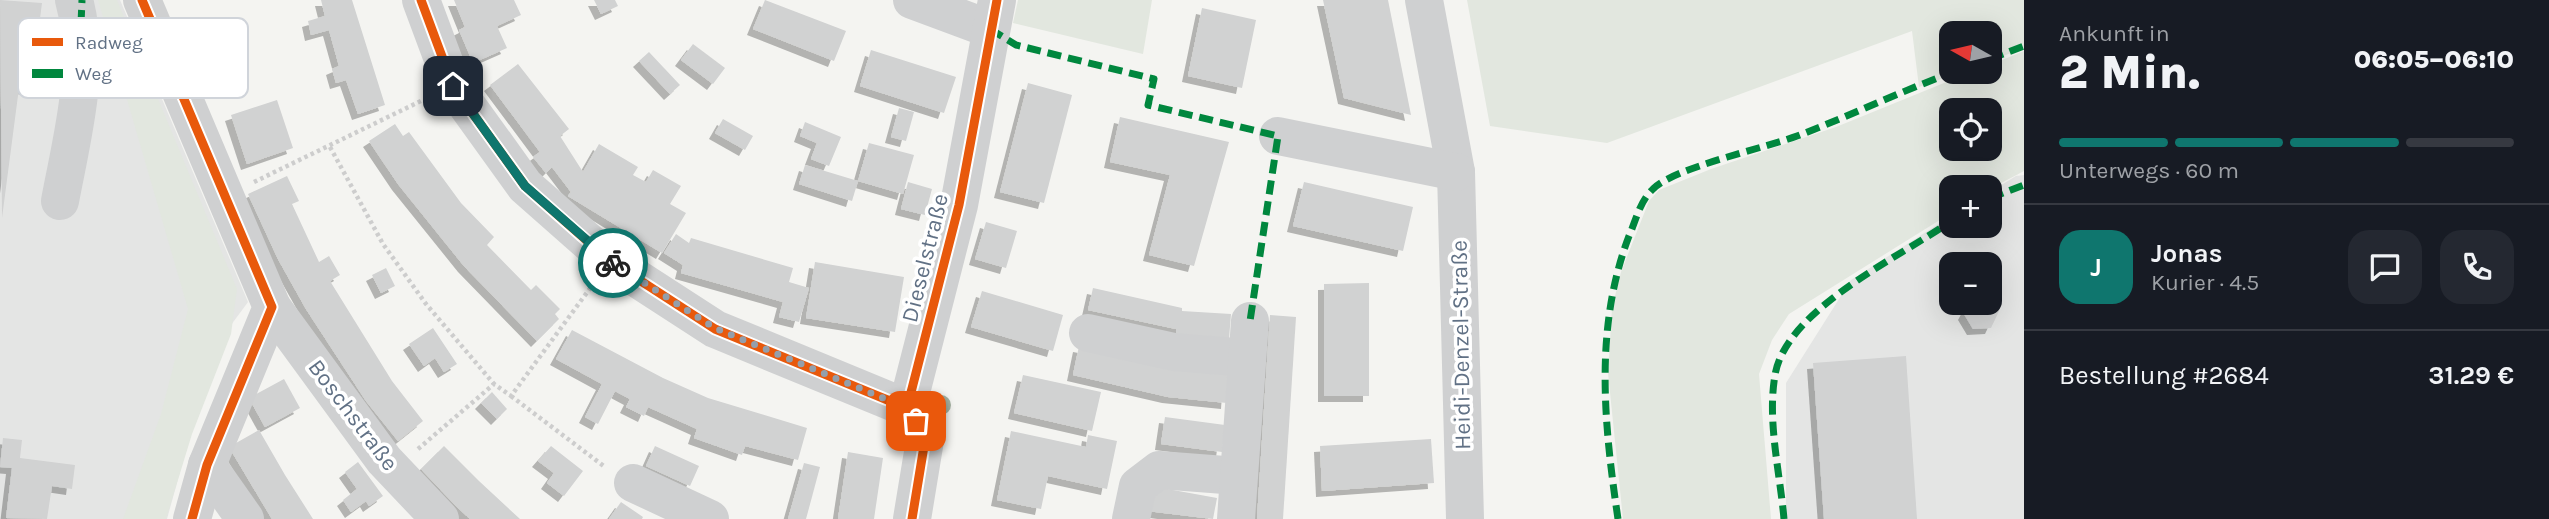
<!DOCTYPE html>
<html lang="de">
<meta charset="utf-8">
<style>
:root{--surface:#171b24;--page:#242831;--text:#f1f3f6;--muted:#9ea1a6;--line:#363941;--accent:#0f766e}
body{margin:0;font-family:Karla,sans-serif;background:var(--page);color:var(--text);height:100vh;display:flex;flex-direction:column;font-size:26px;white-space:nowrap}
*{box-sizing:border-box;margin:0}
p{font-size:23px;color:var(--muted)}
.icon{flex:none;width:38px;height:38px;fill:none;stroke:currentColor;stroke-width:2;stroke-linecap:round;stroke-linejoin:round}
.map{position:relative;flex:1;overflow:hidden}
.side{display:flex;flex-direction:column;background:var(--surface);width:525px}
.side>*{flex:none}
.needle{width:46px;rotate:278deg}
.controls{position:absolute;left:1939px;top:21px;display:grid;gap:14px}
.controls a{display:grid;place-items:center;width:63px;height:63px;border-radius:14px;background:var(--surface);box-shadow:0 7px 28px #0002;font-size:35px}
.pin{position:absolute;display:grid;place-items:center;width:60px;height:60px;color:#fff;margin:-30px;border-radius:14px;box-shadow:0 4px 10px #0006}
.courier{position:absolute;display:grid;place-items:center;width:70px;height:70px;margin:-35px;border:5px solid #0f766e;border-radius:50%;background:#fff;color:#222;box-shadow:0 2px 9px #0007}
.overview em{font-style:normal;font-weight:800}
.overview div{display:flex;flex-direction:column-reverse}
.overview{display:flex;align-items:center;justify-content:space-between;height:119px;padding:0 35px}
h1{font-size:46px;font-weight:800;line-height:52px}
.bar{display:grid;grid-template-columns:repeat(4,1fr);gap:10px 7px;align-content:center;height:84px;padding:0 35px}
.bar i{height:9px;border-radius:5px;background:var(--line)}
.bar .active{background:var(--accent)}
.bar p{grid-column:span 4}
.line{display:flex;align-items:center;gap:18px;padding:0 35px;border-top:2px solid var(--line)}
.line div{flex:1}
.round{display:grid;place-items:center;flex:none;width:74px;height:74px;border-radius:21px;background:var(--page)}
main{display:flex;flex:1;min-height:0}
.map>svg:first-child{display:block}
.built{fill:#e4e5e4;fill-rule:evenodd}
.green{fill:#e2e7df;fill-rule:evenodd}
.building{fill:#d1d2d2;filter:url(#shadow)}
.lines{fill:none;stroke-linecap:round;stroke-linejoin:round}
.path{stroke:#cdcdcd;stroke-width:4.5;stroke-dasharray:3.5 3.5;stroke-linecap:butt}
.minor{stroke:#cfd0d1;stroke-width:38}
.quiet{stroke:#00873e;stroke-width:7;stroke-dasharray:14 7;stroke-linecap:butt}
.cycleway-casing{stroke:#fff;stroke-width:13}
.cycleway{stroke:#e8590c;stroke-width:9}
.tree{fill:#a4b1a1}
.done{stroke:#949fab;stroke-width:7;stroke-dasharray:0 12.6}
.route{stroke:#0f766e;stroke-width:9}
.labels{text-anchor:middle;dominant-baseline:central;stroke-width:7;stroke-linejoin:round;paint-order:stroke}
.street-label{font-size:23px;fill:#617185;stroke:#fff}
.key{fill:#fff;stroke:#d0d4da;stroke-width:2}
.key-label{font-size:19px;fill:#617185}
</style>
<main>
<div class="map">
<svg width="2024" height="519" viewBox="0 0 2024 519">
<defs>
<filter id="shadow"><feDropShadow dx="-6" dy="6" stdDeviation="0" flood-color="#0004"/></filter>
</defs>
<rect width="100%" height="100%" fill="#f4f4f1"/>
<g class="built">
<polygon points="0,0 120,0 248,302 214,348 167,519 0,519"/>
<path d="M2024,175v344h-238v-136l65,-103 100,-64v10h39v-34l26,-16zM1951,264h39v39h-39z"/>
</g>
<g class="green">
<polygon points="98,0 117,0 237,289 231,334 192,434 166,519 123,519 161,414 188,309"/>
<polygon points="1018,0 1152,0 1143,54 1013,23"/>
<polygon points="1467,0 2024,0 2024,48 1990,61 1990,33 1951,33 1951,72 1960,72 1919,87 1912,31 1607,143 1490,126"/>
<path d="M2024,51v120l-34,18 -39,-2v26l-162,101 -17,26 -13,34 12,145h-148l-15,-146 4,-65 9,-36 28,-71 10,-11 52,-21 125,-42 135,-55h19v-7zM1951,110h39v39h-39z"/>
</g>
<g class="building">
<polygon points="0,0 42,3 31,89 19,88 2,218"/>
<polygon points="321,0 352,0 385,105 358,114 346,80 336,83 332,69 339,66 329,30 311,35 308,21 325,16"/>
<polygon points="454,0 514,0 521,15 497,26 507,48 473,63 459,30 465,27"/>
<polygon points="594,0 615,0 618,6 601,14"/>
<polygon points="765,0 846,31 834,61 753,29"/>
<polygon points="1323,0 1388,0 1411,115 1344,98"/>
<polygon points="1202,8 1256,20 1242,88 1188,76"/>
<polygon points="693,44 725,68 713,84 681,60"/>
<polygon points="871,50 956,77 944,113 860,86"/>
<polygon points="649,52 680,85 670,94 639,61"/>
<polygon points="518,64 569,129 560,136 583,172 599,144 638,167 633,175 646,182 653,170 681,186 670,204 686,213 662,253 568,196 571,192 552,167 546,173 533,157 540,152 490,85"/>
<polygon points="1028,83 1072,95 1044,203 1000,192"/>
<polygon points="277,100 293,148 247,164 231,115"/>
<polygon points="899,108 914,112 906,141 891,137"/>
<polygon points="1120,117 1229,142 1194,266 1149,255 1170,175 1110,162"/>
<polygon points="723,119 753,136 745,150 715,133"/>
<polygon points="805,122 841,137 829,166 811,159 817,143 800,136"/>
<polygon points="395,124 403,136 409,132 461,203 494,237 487,245 531,290 536,285 560,309 555,314 559,319 537,341 464,266 398,184 369,141"/>
<polygon points="869,143 914,155 903,194 858,181"/>
<polygon points="805,165 858,181 852,201 799,184"/>
<polygon points="287,176 299,201 292,204 319,262 329,256 340,275 330,281 392,381 423,421 398,441 366,401 306,309 278,259 248,194"/>
<polygon points="908,182 932,189 925,215 901,209"/>
<polygon points="1304,182 1413,207 1403,251 1293,226"/>
<polygon points="986,222 1017,231 1006,268 975,259"/>
<polygon points="676,234 689,243 691,238 793,268 789,282 809,288 799,322 779,317 783,302 681,273 683,265 664,253"/>
<polygon points="815,262 904,277 895,332 806,318"/>
<polygon points="386,268 395,286 381,293 372,275"/>
<polygon points="1369,283 1369,396 1324,396 1324,284"/>
<polygon points="1093,288 1182,308 1182,311 1231,314 1229,339 1176,335 1176,329 1088,310"/>
<polygon points="982,291 1063,315 1053,351 971,327"/>
<polygon points="1990,297 1999,311 1991,328 1973,329 1964,314 1970,303 1990,303"/>
<polygon points="1270,315 1296,317 1283,519 1257,519"/>
<polygon points="433,328 457,364 444,372 435,358 424,366 409,344"/>
<polygon points="572,330 663,378 708,398 807,428 798,460 745,446 742,455 694,438 697,429 648,407 644,416 626,407 630,399 615,391 598,424 585,417 602,384 556,359"/>
<polygon points="1079,346 1229,374 1227,403 1168,397 1073,375"/>
<polygon points="1906,356 1917,519 1824,519 1813,363"/>
<polygon points="1023,375 1101,392 1092,431 1014,413"/>
<polygon points="284,379 300,408 265,427 249,398"/>
<polygon points="492,392 507,409 497,419 481,403"/>
<polygon points="1165,417 1225,425 1222,452 1161,444"/>
<polygon points="259,430 285,475 313,519 272,519 229,447"/>
<polygon points="1011,431 1086,447 1088,435 1117,441 1107,489 1048,476 1041,509 997,500"/>
<polygon points="3,438 22,440 20,458 75,465 72,489 52,486 47,519 6,518 12,468 0,467"/>
<polygon points="1431,439 1434,483 1322,491 1320,446"/>
<polygon points="444,446 479,481 520,519 470,519 456,506 421,469"/>
<polygon points="551,446 583,471 564,496 547,483 554,473 538,461"/>
<polygon points="655,446 699,466 690,486 646,466"/>
<polygon points="848,452 883,458 874,519 838,519"/>
<polygon points="358,462 383,496 369,506 366,501 351,512 343,500 357,489 345,472"/>
<polygon points="804,463 820,467 809,508 806,519 788,519"/>
<polygon points="1151,486 1217,498 1213,519 1147,511"/>
<polygon points="621,502 643,517 642,519 609,519"/>
</g>
<g class="lines">
<g class="path">
<polyline points="330,147 383,244 426,304 494,384"/>
<polyline points="254,182 423,100"/>
<polyline points="511,396 605,467"/>
<polyline points="418,449 494,384 511,396 591,287"/>
</g>
<g class="minor">
<polyline points="142,0 272,307 207,465 192,519"/>
<polyline points="421,0 453,86 525,186 610,261 715,329 907,408"/>
<polyline points="912,0 990,29"/>
<polyline points="1424,0 1456,172 1465,519"/>
<polyline points="1278,136 1456,172"/>
<path d="M60,201c12,-64 32,-136 14,-201"/>
<polyline points="272,307 384,460 440,519"/>
<polyline points="1088,333 1174,352 1247,358"/>
<polyline points="207,465 245,519"/>
<polyline points="633,483 710,519"/>
<polyline points="912,519 926,434 907,408 959,205 997,0"/>
<polyline points="1131,519 1138,486 1159,470 1238,476"/>
<polyline points="1236,519 1250,321"/>
</g>
<g class="quiet">
<polyline points="81,24 82,0"/>
<polyline points="990,29 1016,45 1154,79 1148,105 1278,136 1250,321"/>
<polyline points="1990,59 2024,46"/>
<polyline points="1990,198 2024,185"/>
<path d="M1618,519c-14,-95 -24,-191 11,-283 7,-16 11,-35 24,-47 20,-21 112,-41 144,-53 53,-20 104,-45 157,-64"/>
<path d="M1784,519c-4,-46 -17,-98 -9,-144 11,-66 124,-117 176,-154"/>
</g>
<g class="cycleway-casing">
<g id="cycleway">
<polyline points="142,0 272,307 207,465 192,519"/>
<polyline points="421,0 453,86 525,186 610,261 715,329 907,408"/>
<polyline points="912,519 926,434 907,408 959,205 997,0"/>
</g>
</g>
<use href="#cycleway" class="cycleway"/>
</g>
<circle class="tree" cx="941" cy="405" r="10"/>
<g class="lines">
<polyline class="done" points="613,263 715,328 907,408 916,421"/>
<polyline class="route" points="453,86 525,186 613,263"/>
</g>
<g class="labels">
<g class="street-label">
<text transform="translate(925 258) rotate(-76)">Dieselstraße</text>
<text transform="translate(1461 345) rotate(-91)">Heidi-Denzel-Straße</text>
<text transform="translate(353 415) rotate(53)">Boschstraße</text>
</g>
</g>
<rect x="18" y="18" width="230" height="80" rx="10" class="key"/>
<rect x="32" y="38" width="31" height="8" fill="#e8590c"/>
<rect x="32" y="69" width="31" height="9" fill="#00873e"/>
<g class="key-label">
<text x="75" y="49">Radweg</text>
<text x="75" y="80">Weg</text>
</g>
</svg>
<div class="controls">
<a><svg class="needle" viewBox="-14 -14 28 28"><path d="M0-13l5 13h-10z" fill="#e53935"/><path d="M0 13l5-13h-10z" fill="#9ea1a6"/></svg></a>
<a><svg class="icon" aria-label="locate" viewBox="0 0 24 24"><circle cx="12" cy="12" r="6"/><path d="M12 2v4M12 18v4M2 12h4M18 12h4"/></svg></a>
<a>+</a>
<a>−</a>
</div>
<div class="pin" style="left:916px;top:421px;background:#ea580c"><svg class="icon" aria-label="bag" viewBox="0 0 24 24"><path d="M5 8h14l-1 12H6zM9 8a3 3 0 0 1 6 0"/></svg></div>
<div class="pin" style="left:453px;top:86px;background:#1f2937"><svg class="icon" aria-label="home" viewBox="0 0 24 24"><path d="M3 11l9-7 9 7M6 9v11h12V9"/></svg></div>
<div class="courier" style="left:613px;top:263px"><svg class="icon" aria-label="bike" viewBox="0 0 24 24"><circle cx="6" cy="16" r="4"/><circle cx="18" cy="16" r="4"/><path d="M6 16l4-8h5l3 8M10 8l3 8H6M13 5h3"/></svg></div>
</div>
<section class="side">
<div class="overview"><div><h1>2 Min.</h1><p>Ankunft in</p></div><em>06:05–06:10</em></div>
<div class="bar"><i class="active"></i><i class="active"></i><i class="active"></i><i></i><p>Unterwegs · 60 m</p></div>
<div class="line" style="height:126px"><b class="round" style="background:var(--accent);color:#fff">J</b><div><b>Jonas</b><p>Kurier · 4.5</p></div><a class="round"><svg class="icon" aria-label="chat" viewBox="0 0 24 24"><path d="M4 5h16v11H9l-5 4z"/></svg></a><a class="round"><svg class="icon" aria-label="phone" viewBox="0 0 24 24"><path d="M5 4h4l2 5-3 2q2 4 5 5l2-3 5 2v4C11 20 4 13 5 4z"/></svg></a></div>
<div class="line" style="height:91px"><div>Bestellung #2684</div><b>31.29 €</b></div>
</section>
</main>
